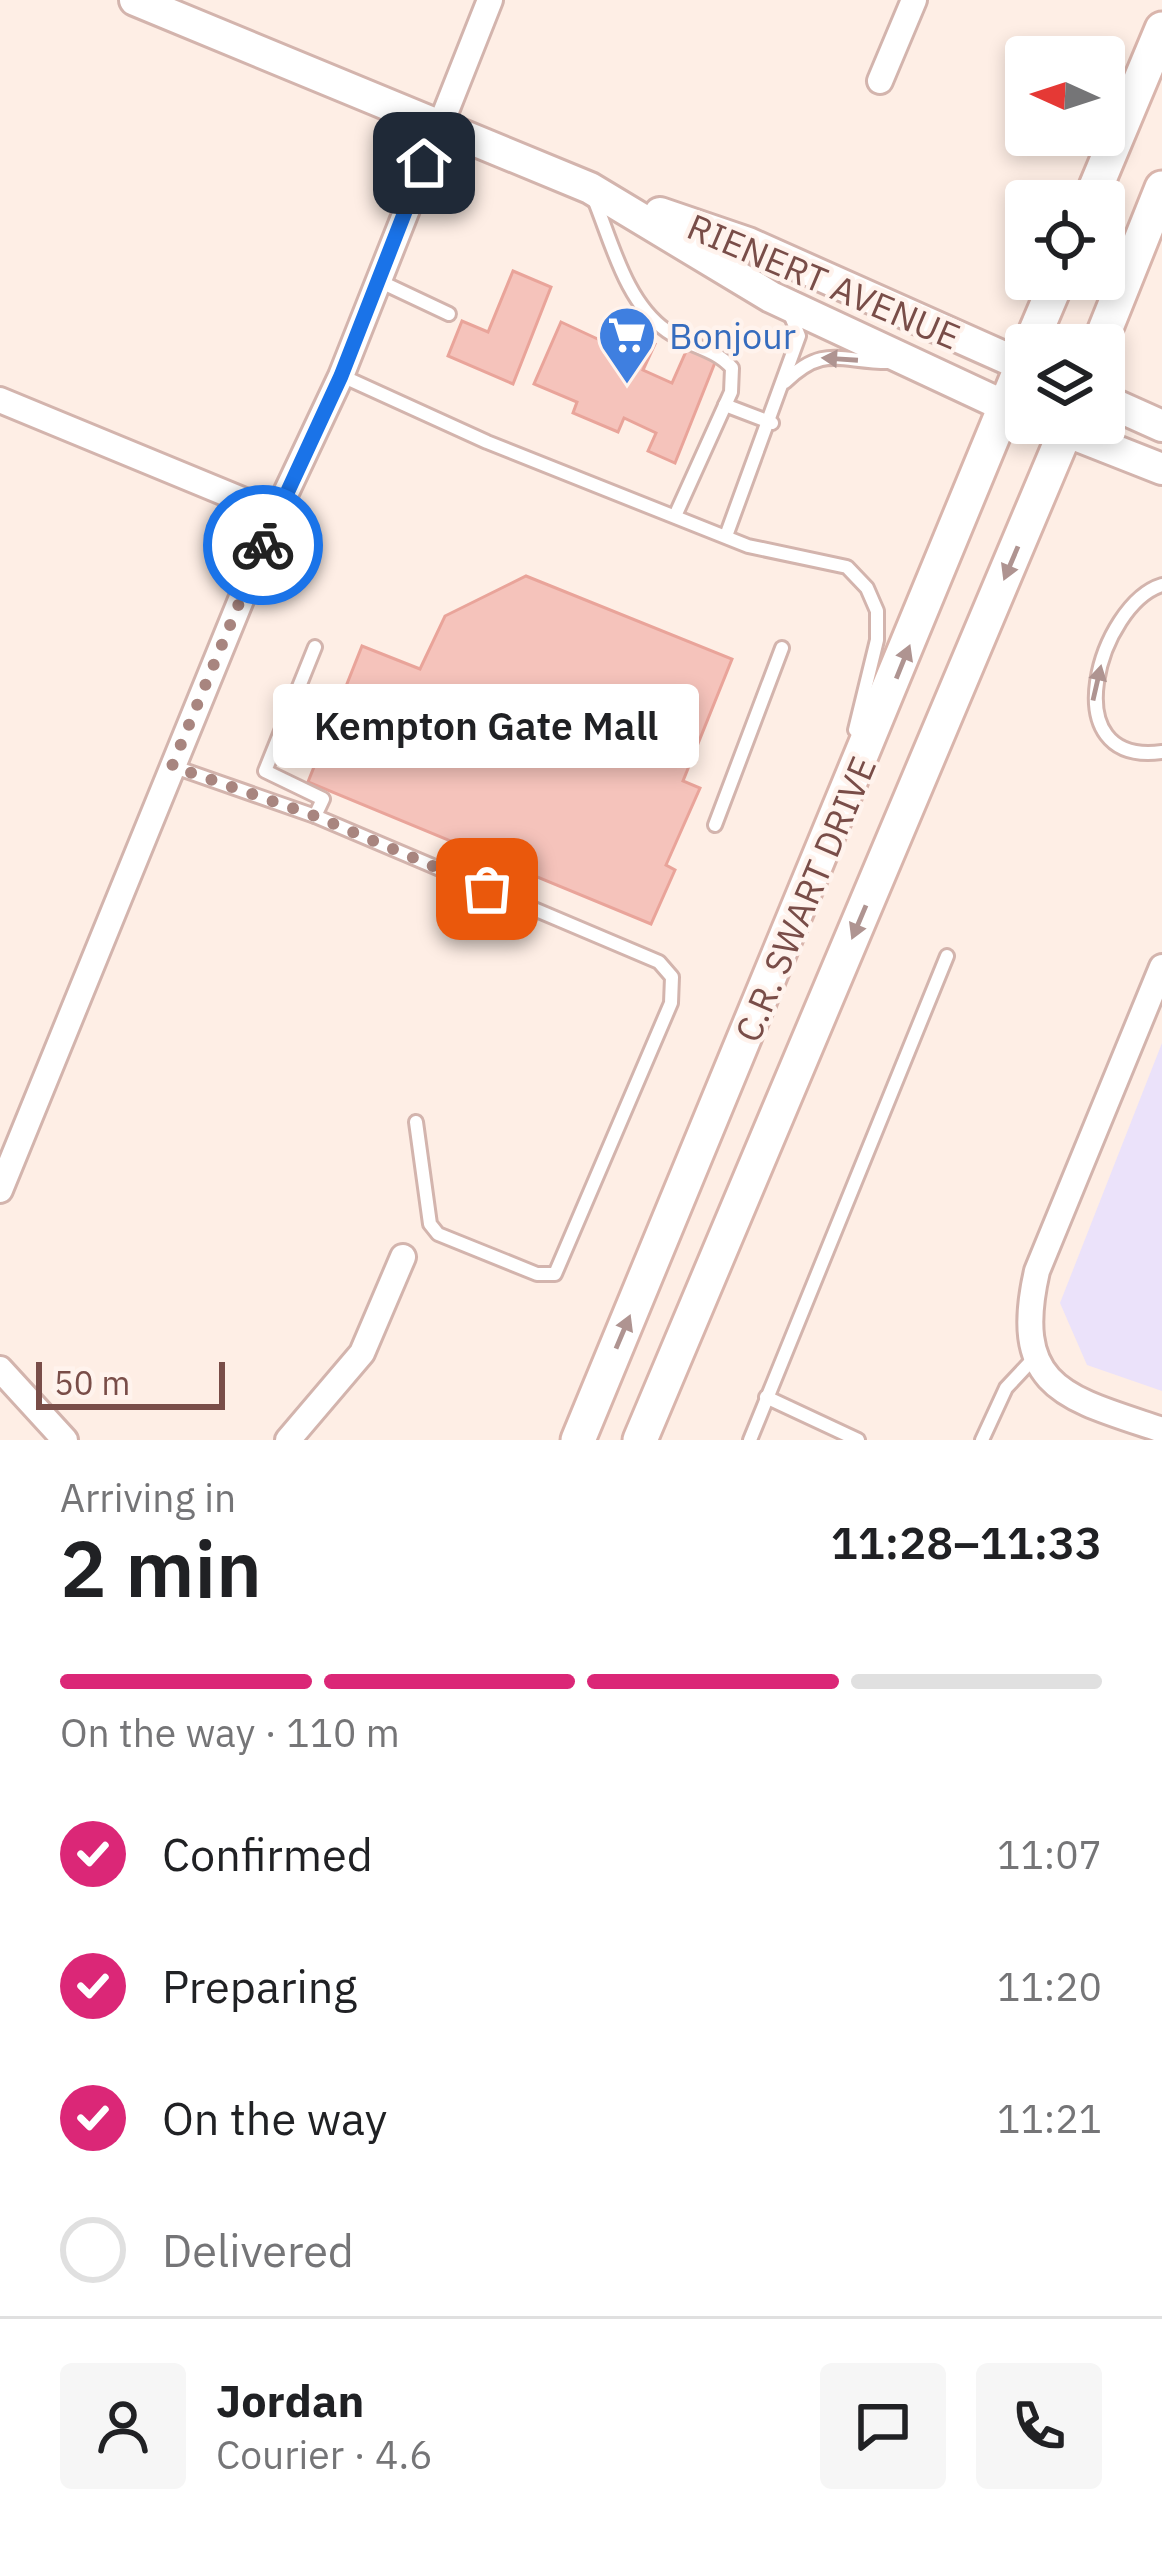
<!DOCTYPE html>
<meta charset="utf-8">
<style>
:root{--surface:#fff;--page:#f6f6f6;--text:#202124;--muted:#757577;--line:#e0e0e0;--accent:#db2777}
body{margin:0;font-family:"IBM Plex Sans",sans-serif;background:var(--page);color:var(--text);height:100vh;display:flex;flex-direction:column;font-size:45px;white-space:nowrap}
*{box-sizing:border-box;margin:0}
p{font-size:39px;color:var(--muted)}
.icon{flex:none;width:66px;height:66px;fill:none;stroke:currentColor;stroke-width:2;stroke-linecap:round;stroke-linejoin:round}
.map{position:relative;height:1440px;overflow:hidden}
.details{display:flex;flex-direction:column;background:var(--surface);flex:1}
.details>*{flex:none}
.needle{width:78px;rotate:273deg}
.fabs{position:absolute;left:1005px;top:36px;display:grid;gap:24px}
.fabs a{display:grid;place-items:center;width:120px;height:120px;border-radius:12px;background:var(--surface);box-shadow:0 6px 18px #0003;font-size:60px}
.scale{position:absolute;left:36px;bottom:30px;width:189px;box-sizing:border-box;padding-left:12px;border:6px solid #794d48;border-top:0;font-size:33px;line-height:42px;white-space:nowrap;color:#794d48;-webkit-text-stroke:9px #fff3ed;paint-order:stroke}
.pin{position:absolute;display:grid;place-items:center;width:102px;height:102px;color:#fff;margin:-51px;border-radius:24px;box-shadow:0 6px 18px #0006}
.courier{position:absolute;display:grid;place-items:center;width:120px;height:120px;margin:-60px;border:9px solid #1a73e8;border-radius:50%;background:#fff;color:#222;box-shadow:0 3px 15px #0007}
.bubble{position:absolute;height:84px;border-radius:12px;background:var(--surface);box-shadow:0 6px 18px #0003;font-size:39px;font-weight:600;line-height:84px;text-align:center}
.summary em{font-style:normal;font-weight:600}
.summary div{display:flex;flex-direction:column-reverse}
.summary{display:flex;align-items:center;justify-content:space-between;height:204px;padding:0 60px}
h1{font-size:78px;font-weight:600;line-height:90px}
.bar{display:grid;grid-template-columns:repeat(4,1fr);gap:18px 12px;align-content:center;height:144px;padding:0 60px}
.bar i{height:15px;border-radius:9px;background:var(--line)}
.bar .current{background:var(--accent)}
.bar p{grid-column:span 4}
.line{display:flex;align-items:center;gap:30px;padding:0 60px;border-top:3px solid var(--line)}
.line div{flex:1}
.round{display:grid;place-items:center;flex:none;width:126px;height:126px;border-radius:12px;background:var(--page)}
ol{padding:0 60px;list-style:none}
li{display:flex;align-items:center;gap:36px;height:132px}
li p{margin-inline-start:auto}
li .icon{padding:12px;border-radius:50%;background:var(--accent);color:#fff;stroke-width:4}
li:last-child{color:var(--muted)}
li i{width:66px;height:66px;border:6px solid var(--line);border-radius:50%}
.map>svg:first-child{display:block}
.education{fill:#ebe2fa}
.building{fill:#f5c3bb;stroke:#e9a49a;stroke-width:3}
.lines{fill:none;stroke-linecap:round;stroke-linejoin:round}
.service-casing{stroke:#d3b4ad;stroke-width:18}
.minor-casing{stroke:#d3b4ad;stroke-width:30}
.tertiary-casing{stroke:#d3b4ad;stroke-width:36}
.secondary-casing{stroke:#d9b5ac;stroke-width:39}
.service{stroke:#fff;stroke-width:12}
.minor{stroke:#fff;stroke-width:24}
.tertiary{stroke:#fff;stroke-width:30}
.secondary{stroke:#fff;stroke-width:33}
.oneway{fill:#af9491}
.done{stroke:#a8857f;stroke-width:12;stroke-dasharray:0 21.6}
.route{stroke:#1a73e8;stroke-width:15}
.labels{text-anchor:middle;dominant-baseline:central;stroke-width:9;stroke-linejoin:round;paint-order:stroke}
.street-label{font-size:36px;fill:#794d48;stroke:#fff3ed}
.shop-label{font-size:36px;fill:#366cbe;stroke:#fff3ed;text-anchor:start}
</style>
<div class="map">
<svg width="1162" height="1440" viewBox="0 0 1162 1440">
<rect width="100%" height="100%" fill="#feeee5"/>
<polygon class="education" points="1162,1043 1162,1391 1087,1365 1060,1303"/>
<g class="building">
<polygon points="513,271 551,287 513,384 448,356 462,321 488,332"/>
<polygon points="561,322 602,341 609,323 655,344 643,370 672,383 688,347 716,360 675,463 648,451 656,433 624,418 618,432 573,413 577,402 534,384"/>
<polygon points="526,576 732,659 683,781 700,788 666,865 675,870 651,924 308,782 362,646 420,669 445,616"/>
</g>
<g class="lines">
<g class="service-casing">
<g id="service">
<path d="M594,199c18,44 32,104 73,132 21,15 48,17 65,37l-1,24 -56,124"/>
<polyline points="379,281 449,314"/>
<polyline points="342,376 487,442 748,546 847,567 867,588 877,611 877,640 855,730"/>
<path d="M785,382c39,-38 55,-20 103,-20"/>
<polyline points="725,405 772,423"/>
<polyline points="726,536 799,336 790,314"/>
<path d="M1162,585c-62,19 -111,182 0,167"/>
<polyline points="172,766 315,816 323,799 265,771 315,647"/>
<polyline points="315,816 659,962 672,977 671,1003 555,1274 537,1274 438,1234 430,1224 416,1122"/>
<polyline points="715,825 782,648"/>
<polyline points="766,1397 858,1440"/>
<polyline points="750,1440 947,956"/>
<polyline points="982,1440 1006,1388 1035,1357"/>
</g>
</g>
<g class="minor-casing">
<g id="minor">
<polyline points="880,81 914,0"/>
<polyline points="0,400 276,514"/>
<path d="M1162,967l-125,304c-27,118 30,127 125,159"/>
<polyline points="0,1190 276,514 341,376 490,0"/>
<polyline points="0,1369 65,1440"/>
<polyline points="288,1440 362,1353 403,1257"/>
</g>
</g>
<g class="tertiary-casing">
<g id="tertiary">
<polyline points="135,0 590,188 771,297 1026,416"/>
<polyline points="660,213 748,243 1026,367"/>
<polyline points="1104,400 1162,426"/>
<polyline points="1045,423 1162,469"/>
</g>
</g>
<g class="secondary-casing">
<g id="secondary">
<polyline points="1090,201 1162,29"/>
<polyline points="1030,345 1058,279"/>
<polyline points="1099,345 1162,188"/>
<polyline points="578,1440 1026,356"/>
<polyline points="640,1440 1069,423"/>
</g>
</g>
<use href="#service" class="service"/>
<use href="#minor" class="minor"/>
<use href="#tertiary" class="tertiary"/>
<use href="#secondary" class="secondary"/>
</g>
<defs><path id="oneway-solid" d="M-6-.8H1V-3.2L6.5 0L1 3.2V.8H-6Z" transform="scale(3)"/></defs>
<g class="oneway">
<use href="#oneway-solid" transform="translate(840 359) rotate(-176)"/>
<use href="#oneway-solid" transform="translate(1011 563) rotate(113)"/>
<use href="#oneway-solid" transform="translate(903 662) rotate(-68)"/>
<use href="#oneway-solid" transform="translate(1097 683) rotate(-77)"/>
<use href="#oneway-solid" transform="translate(859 922) rotate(113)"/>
<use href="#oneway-solid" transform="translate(623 1332) rotate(-67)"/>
</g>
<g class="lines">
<polyline class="done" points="263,545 172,766 315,816 487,889"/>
<polyline class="route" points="263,545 341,376 424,163"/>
</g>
<defs>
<g id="supermarket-pin" transform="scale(3)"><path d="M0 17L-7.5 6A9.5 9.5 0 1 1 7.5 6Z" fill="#3f7fe0" stroke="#fff3ed"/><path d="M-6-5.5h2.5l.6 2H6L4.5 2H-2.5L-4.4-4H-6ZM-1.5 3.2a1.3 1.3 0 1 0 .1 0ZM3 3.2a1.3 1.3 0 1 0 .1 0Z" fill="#fff"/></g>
</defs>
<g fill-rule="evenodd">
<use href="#supermarket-pin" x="627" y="335"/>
</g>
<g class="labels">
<g class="street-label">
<text transform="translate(824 281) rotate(23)">RIENERT AVENUE</text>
<text transform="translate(805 899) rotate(-67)">C.R. SWART DRIVE</text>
</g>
<g class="shop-label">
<text x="669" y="335">Bonjour</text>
</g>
</g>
</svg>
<div class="fabs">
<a><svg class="needle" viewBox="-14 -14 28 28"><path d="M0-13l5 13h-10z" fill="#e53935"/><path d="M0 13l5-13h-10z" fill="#757577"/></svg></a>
<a><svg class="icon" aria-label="locate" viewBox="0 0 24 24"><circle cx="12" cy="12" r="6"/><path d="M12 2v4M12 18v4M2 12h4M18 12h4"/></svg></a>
<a><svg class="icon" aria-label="layers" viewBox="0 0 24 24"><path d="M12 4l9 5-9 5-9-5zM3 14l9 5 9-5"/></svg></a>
</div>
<div class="scale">50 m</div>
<div class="pin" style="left:487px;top:889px;background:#ea580c"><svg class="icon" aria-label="bag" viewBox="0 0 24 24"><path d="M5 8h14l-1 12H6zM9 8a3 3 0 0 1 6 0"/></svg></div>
<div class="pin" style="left:424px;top:163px;background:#1f2937"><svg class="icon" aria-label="home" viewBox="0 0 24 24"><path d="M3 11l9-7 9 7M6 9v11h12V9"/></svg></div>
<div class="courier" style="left:263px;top:545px"><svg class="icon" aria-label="bike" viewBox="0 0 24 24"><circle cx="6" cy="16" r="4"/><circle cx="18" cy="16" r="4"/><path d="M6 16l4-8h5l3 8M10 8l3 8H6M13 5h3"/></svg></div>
<div class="bubble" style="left:273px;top:684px;width:426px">Kempton Gate Mall</div>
</div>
<section class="details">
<div class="summary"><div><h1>2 min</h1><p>Arriving in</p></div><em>11:28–11:33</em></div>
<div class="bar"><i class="current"></i><i class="current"></i><i class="current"></i><i></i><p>On the way · 110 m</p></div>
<ol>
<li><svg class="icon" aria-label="check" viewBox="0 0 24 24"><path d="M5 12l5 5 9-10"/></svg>Confirmed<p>11:07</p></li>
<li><svg class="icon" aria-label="check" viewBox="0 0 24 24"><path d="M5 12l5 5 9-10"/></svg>Preparing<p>11:20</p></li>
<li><svg class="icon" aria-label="check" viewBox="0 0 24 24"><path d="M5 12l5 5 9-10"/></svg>On the way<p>11:21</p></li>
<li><i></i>Delivered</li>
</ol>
<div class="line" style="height:216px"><a class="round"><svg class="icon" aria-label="person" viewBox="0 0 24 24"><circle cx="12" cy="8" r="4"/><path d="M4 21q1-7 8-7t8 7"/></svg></a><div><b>Jordan</b><p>Courier · 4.6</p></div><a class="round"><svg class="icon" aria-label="chat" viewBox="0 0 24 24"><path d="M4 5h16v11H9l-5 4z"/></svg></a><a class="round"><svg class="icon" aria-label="phone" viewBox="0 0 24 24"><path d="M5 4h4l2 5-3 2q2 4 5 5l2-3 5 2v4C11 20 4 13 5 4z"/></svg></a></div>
</section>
